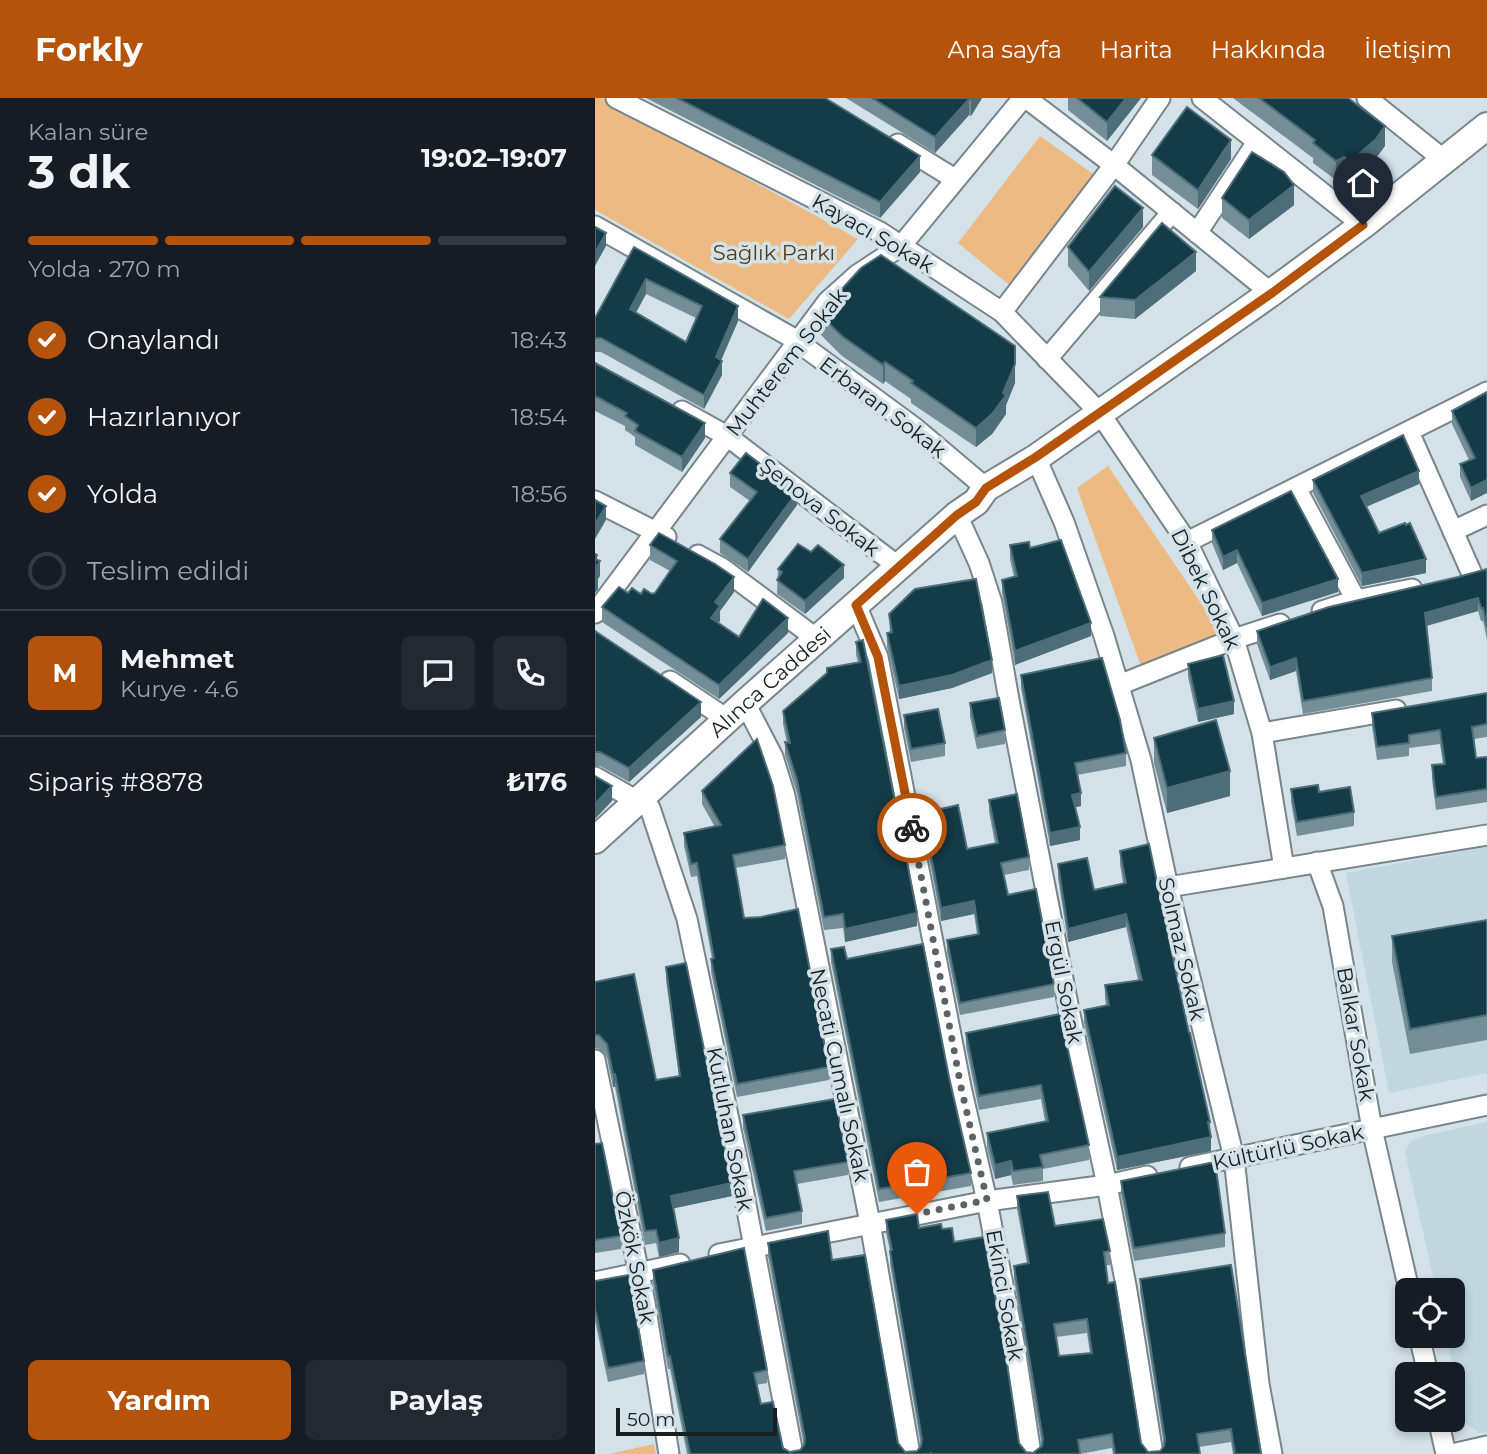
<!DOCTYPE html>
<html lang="tr">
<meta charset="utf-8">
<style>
:root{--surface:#171b24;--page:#242831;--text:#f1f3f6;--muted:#9ea1a6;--line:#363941;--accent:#b45309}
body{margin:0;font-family:Montserrat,sans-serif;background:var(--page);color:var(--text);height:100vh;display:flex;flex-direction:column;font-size:26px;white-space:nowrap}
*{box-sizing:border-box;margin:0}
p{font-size:23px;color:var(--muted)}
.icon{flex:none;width:38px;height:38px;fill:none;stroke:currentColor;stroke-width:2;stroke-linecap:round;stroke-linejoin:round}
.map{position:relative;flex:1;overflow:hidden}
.sheet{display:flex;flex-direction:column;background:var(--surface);width:595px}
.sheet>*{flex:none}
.fabs{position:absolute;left:800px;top:1180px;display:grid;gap:14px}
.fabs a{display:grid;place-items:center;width:70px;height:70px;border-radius:10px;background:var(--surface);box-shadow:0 4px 10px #0003;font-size:35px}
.scale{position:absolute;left:21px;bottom:18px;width:161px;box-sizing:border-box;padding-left:7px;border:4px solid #191e20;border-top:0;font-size:19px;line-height:24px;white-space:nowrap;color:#191e20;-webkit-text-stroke:5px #d3e2e8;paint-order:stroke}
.pin{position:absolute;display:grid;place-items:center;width:60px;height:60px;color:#fff;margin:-72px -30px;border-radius:50% 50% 50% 0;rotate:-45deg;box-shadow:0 0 7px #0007}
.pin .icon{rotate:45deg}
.courier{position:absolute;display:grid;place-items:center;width:70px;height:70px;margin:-35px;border:5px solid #b45309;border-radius:50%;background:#fff;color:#222;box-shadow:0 2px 9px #0007}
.head em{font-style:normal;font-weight:700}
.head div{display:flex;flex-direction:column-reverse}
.head{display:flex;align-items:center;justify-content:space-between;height:119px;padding:0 28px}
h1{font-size:46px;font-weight:700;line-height:52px}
.bar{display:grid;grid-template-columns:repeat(4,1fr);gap:10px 7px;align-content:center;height:84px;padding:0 28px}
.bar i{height:9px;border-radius:5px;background:var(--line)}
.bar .on{background:var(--accent)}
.bar p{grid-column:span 4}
.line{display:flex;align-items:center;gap:18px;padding:0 28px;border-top:2px solid var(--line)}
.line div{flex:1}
.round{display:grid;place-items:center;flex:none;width:74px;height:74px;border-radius:10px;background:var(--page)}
ol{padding:0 28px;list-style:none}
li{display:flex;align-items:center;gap:21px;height:77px}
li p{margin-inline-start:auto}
li .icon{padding:7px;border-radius:50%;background:var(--accent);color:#fff;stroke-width:4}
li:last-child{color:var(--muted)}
li i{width:38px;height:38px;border:4px solid var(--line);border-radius:50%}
.cta{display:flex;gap:14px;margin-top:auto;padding:14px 28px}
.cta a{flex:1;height:80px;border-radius:10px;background:var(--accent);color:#fff;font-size:28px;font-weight:700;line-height:80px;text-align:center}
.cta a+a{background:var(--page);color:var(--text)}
header{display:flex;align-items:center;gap:42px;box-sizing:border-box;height:98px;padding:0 35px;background:var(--accent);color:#fff}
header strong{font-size:33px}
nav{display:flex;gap:38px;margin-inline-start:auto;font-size:24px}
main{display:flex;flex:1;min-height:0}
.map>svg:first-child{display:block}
.built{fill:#c1d7e0}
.green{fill:#ecba82}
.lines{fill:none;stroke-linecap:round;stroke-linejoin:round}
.minor-casing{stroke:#78858b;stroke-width:23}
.secondary-casing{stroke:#78858b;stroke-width:30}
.minor{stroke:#fff;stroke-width:19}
.secondary{stroke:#fff;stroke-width:26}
.wall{fill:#748e98;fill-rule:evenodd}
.shaded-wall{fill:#4d6d78}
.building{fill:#143b48;stroke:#4d6d78;stroke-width:2;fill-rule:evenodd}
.done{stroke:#5a6366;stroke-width:7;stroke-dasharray:0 12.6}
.route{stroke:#b45309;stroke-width:9}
.labels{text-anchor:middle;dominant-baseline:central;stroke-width:7;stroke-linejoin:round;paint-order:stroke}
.street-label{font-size:21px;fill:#191e20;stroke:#d3e2e8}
.park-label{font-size:21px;fill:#543a19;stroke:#d3e2e8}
</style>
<header>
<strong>Forkly</strong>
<nav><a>Ana sayfa</a><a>Harita</a><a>Hakkında</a><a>İletişim</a></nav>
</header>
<main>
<section class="sheet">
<div class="head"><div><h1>3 dk</h1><p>Kalan süre</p></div><em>19:02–19:07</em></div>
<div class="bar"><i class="on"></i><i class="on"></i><i class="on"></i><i></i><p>Yolda · 270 m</p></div>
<ol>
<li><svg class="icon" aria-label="check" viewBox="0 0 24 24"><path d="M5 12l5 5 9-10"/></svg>Onaylandı<p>18:43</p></li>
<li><svg class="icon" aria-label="check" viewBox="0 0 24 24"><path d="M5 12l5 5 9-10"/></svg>Hazırlanıyor<p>18:54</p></li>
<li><svg class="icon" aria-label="check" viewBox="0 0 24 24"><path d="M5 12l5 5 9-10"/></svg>Yolda<p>18:56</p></li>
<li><i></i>Teslim edildi</li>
</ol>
<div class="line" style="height:126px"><b class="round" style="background:var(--accent);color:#fff">M</b><div><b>Mehmet</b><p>Kurye · 4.6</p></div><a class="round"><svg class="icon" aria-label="chat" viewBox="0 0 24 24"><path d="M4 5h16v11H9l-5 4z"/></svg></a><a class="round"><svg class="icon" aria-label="phone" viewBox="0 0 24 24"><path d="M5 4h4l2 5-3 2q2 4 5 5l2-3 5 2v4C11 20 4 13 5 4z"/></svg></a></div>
<div class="line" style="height:91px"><div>Sipariş #8878</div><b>₺176</b></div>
<div class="cta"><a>Yardım</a><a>Paylaş</a></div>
</section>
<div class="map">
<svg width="892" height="1356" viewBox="0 0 892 1356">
<rect width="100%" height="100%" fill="#d3e2e8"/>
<g class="built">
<polygon points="892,749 892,975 794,995 751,775"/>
<polygon points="892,1024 892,1334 884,1335 871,1326 851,1237 858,1237 858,1192 841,1192 810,1054 816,1043 828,1038"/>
</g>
<g class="green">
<polygon points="0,0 6,0 263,141 194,221 0,112"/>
<polygon points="445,38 501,78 418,190 363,145"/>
<polygon points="513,368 627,536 546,568 482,390"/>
<polygon points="59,1346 61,1356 14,1356"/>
</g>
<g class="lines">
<g class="minor-casing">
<g id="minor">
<polyline points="21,0 285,134 407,214 504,314 592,444 639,541 667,635 689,770"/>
<polyline points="431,0 519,67 676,195"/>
<polyline points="607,0 768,127"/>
<polyline points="772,0 849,62"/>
<polyline points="303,46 360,81"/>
<polyline points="0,128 196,239 320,330 391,390"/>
<polyline points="602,135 662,44"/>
<polyline points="407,214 519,67 565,0"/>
<polyline points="452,261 577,114"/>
<polyline points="87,313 132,338 304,469"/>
<polyline points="814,334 877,476"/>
<polyline points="441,360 469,424 509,538 546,662 573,789 639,1060 664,1286 677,1356"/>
<polyline points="701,390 761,502"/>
<polyline points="0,403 71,439"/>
<polyline points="362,417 384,465 397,505 414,602 474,912 512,1087 532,1193 558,1356"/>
<polyline points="858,433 892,417"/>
<polyline points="592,444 892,294"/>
<polyline points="103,457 127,470 222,541"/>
<polyline points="261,507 283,559 366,989 392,1103 420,1250 436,1356"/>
<polyline points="727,513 761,502 817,491"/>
<polyline points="0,515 233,203 262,177 306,148 428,0"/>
<polyline points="75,583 132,621"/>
<polyline points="524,587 639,541 685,526"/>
<polyline points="150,605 178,659 190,698 275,1125 315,1356"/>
<polyline points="667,635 801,612"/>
<polyline points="0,679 55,710 92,821 145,1075 198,1356"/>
<polyline points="722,764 738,808 777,1031 814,1192"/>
<polyline points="573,789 892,737"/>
<polyline points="0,962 50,1205 74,1356"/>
<polyline points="595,1069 892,1007"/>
<polyline points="124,1156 392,1103 512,1087 552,1078"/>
<polyline points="0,1184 85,1166"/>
<polyline points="824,1237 833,1276"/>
<polyline points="843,1321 851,1356"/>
<polyline points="857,1356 892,1348"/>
</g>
</g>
<g class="secondary-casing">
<g id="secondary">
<path id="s1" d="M0,742l150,-137 212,-188 19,-13 10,-14 50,-30 235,-165 92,-68 124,-99"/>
</g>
</g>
<use href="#minor" class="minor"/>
<use href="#secondary" class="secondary"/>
</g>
<g class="wall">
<polygon points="51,0 230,0 325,74 285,120"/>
<polygon points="251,0 387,0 376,18 374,17 340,55"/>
<polygon points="473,0 546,0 512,43 473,12"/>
<polygon points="638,0 753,0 790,48 781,60 757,81 749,79 741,82 718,65 718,60"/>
<polygon points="557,57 636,61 603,111 557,77"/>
<polygon points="627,100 699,107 654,141 627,120"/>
<polygon points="548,129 494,193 473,168 473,149"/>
<path d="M39,149l104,74 -17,39 1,15 -18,34 -103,-57h-6v-34zM51,196l50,24 -10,24 -51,-29z"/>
<polygon points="601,173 540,221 505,218 505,199"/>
<polygon points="224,216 420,285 411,307 411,316 397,336 381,349 316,305 316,301 290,283 288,286 247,258 224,235"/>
<polygon points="0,265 110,340 87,374 40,347 40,339 30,332 30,328 0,313"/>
<polygon points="892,294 876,403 865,379 865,366 874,362 857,326 857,313"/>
<polygon points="135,375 202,407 153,474 125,455 125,441 155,403 135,389"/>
<polygon points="718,382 824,386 771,409 784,435 811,427 831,475 767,488 718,395"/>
<polygon points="617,432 743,494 667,518 642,465 628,472 617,445"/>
<polygon points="55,447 139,494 125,513 125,523 123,525 144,539 193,535 124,601 7,524 7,509 33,495 60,495 75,473 55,462"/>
<polygon points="415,447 435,450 496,538 420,567 407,495 407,482 419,479 415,461"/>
<polygon points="183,471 249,480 210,516 182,496"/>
<polygon points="892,471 892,542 888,523 886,523 883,513 832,528 837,580 837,593 708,616 701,573 675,582 662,546 662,533"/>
<polygon points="294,516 397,575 357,590 304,601 292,549 292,535 295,535"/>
<polygon points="0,533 106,619 34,684 5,668 0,668"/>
<polygon points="268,542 322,828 250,844 248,830 229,832 202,696 190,657 190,644 192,645 188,626 188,613 232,576 232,570 263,564 261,557 261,544"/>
<polygon points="593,566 639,616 603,624 593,579"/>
<polygon points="426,577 531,655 531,668 482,677 486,708 480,709 485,742 455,748 426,590"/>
<polygon points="892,595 892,639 879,641 881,660 892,659 892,704 841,712 837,681 837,667 848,666 845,646 814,650 814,658 782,662 777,628 777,615"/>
<polygon points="375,605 410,632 410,646 382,651 375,619"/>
<polygon points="309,617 350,645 350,658 316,664 309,630"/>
<polygon points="559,640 635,698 572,715 559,665"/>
<polygon points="696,691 724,694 759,714 759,728 702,738 696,704"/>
<polygon points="107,693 190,747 190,761 140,770 149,820 234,969 234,982 142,999 116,874 116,861 117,861 102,778 96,779 89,748 89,735 120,729 107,706"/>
<polygon points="394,702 434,759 434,772 409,777 413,797 459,886 459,899 365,917 352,854 352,842 382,836 379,816 346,823 328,728 328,715 372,751 400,745 394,714"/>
<polygon points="525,753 594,935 615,1024 616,1053 522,1072 489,925 489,912 511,907 510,900 510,887 543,882 531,829 473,844 463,780 463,766 499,792 528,785 525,766"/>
<polygon points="892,822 892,942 815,956 797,864 797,838"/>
<polygon points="236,851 252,861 354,979 376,1075 376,1088 284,1104 236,864"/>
<polygon points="71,869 137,1098 78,1110 84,1154 64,1159 61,1145 50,1147 20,989 18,989 12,960 4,951 0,950 0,884 61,982 84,978 71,882"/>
<polygon points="465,916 494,1047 494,1062 448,1071 448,1083 418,1087 416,1077 400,1081 392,1050 392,1035 450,1023 446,1001 384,1012 371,949 371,935"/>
<polygon points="148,1017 253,1064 253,1077 202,1086 207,1113 207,1126 171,1133 148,1030"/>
<polygon points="0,1046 26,1138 26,1151 0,1155"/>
<polygon points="526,1083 630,1135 630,1149 539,1163 526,1096"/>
<path d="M422,1098l38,30 55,25v14h-4l2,18 33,160 7,9 12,-1 4,-5 -24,-154v-13l121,175h-28l-2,-12 -32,5 1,7h-87l-1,-6 -32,6h-393l-17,-85h-2l-15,-86v-13l114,100v13l-11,2 5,19 22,44 7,4 10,-2 4,-4 -36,-190v-13l64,17 66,183 7,9 12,-1 4,-5 -31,-182v-13l-4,-18v-13l33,8 23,1 12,13 65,201 7,9 7,1 9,-7 -28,-167v-13l13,-3 -10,-54zM492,1235l3,20 -31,3 -3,-19z"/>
<polygon points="0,1183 49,1263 49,1276 13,1284 0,1223"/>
</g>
<g class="shaded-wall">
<polygon points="377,0 387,0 376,18 376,2"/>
<polygon points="531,0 546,0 512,43 512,24"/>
<polygon points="374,1 374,17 340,55 340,39"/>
<polygon points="790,28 790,48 781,60 757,81 757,62"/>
<polygon points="636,42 636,61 603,111 603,92"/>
<polygon points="325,58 325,74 285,120 285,104"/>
<polygon points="749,59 749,79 741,82 741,63"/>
<polygon points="699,87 699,107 654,141 654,122"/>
<polygon points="548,110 548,129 494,193 494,174"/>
<polygon points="11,135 11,148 0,168 0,155"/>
<polygon points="601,154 601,173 540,221 540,202"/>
<polygon points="51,181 51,196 35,226 35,211"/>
<polygon points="143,208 143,223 121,274 121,259"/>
<polygon points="127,263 127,277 109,311 109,297"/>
<polygon points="290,264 290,283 288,286 288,267"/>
<polygon points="420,266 420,285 411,307 411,316 397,336 381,349 381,330 408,295"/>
<polygon points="110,325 110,340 87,374 87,359"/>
<polygon points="824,373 824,386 766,411 766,398"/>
<polygon points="892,382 892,395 876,403 876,390"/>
<polygon points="202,394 202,407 153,474 153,461"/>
<polygon points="11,408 11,422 0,441 0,426"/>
<polygon points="642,452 642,465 628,472 628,459"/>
<polygon points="2,457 2,468 5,463 5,478 3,481 3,491 0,495 0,461"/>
<polygon points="831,461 831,475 767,488 767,475"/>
<polygon points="249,467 249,480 210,516 210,503"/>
<polygon points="139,479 139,494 125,513 125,523 116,535 116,520 120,504"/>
<polygon points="743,481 743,494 667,518 667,505"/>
<polygon points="883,500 883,513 830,528 830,515"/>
<polygon points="193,520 193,535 124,601 124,587"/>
<polygon points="496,525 496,538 420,567 420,553"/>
<polygon points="701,560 701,573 675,582 675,569"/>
<polygon points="397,562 397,575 357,590 304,601 304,588"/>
<polygon points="639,603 639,616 603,624 603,611"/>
<polygon points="106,604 106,619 34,684 34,670"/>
<polygon points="635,673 635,698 572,715 572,690"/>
<polygon points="17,688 17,703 0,721 0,706"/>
<polygon points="486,695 486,708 477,710 477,697"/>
<polygon points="485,729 485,742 455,748 455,735"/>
<polygon points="379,803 379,816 346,823 346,810"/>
<polygon points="322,815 322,828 250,844 250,831"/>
<polygon points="531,816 531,829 473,844 473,831"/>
<rect x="18" y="976" width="2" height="13"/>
<polygon points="616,1039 616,1053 522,1072 522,1059"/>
<polygon points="416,1063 416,1077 400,1081 400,1067"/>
<polygon points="137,1085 137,1098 76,1111 76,1098"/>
<polygon points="84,1140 84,1154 64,1159 64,1145"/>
</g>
<g class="building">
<polygon points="82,0 230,0 325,58 285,104"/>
<polygon points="277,0 377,0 376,2 374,1 340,39"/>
<polygon points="482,0 531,0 512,24"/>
<polygon points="664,0 753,0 790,28 781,41 757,62 749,59 741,63 718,45 720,42"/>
<polygon points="592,9 636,42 603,92 557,57"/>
<polygon points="657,54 689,74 699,87 654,122 627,100"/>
<polygon points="520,88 548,110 494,174 473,149"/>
<polygon points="567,125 601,154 540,202 505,199"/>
<polygon points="0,129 11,135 0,155"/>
<path d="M39,149l104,59 -22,51 6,4 -18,34 -103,-57h-6v-20zM51,181l56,27 -16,36 -56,-33z"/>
<polygon points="286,157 420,248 420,266 408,295 411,297 397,316 381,330 316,285 318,283 290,264 288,267 247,238 224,216 266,170"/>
<polygon points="0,265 110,325 87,359 40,333 43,327 30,318 32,315 0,298"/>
<polygon points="892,294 892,382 876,390 865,366 880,360 857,313"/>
<polygon points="808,337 824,373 766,398 784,435 810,425 811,427 815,425 831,461 767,475 718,382"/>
<polygon points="151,355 202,394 153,461 125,441 162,394 135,375"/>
<polygon points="696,393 743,481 667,505 642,452 628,459 617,432"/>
<polygon points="0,402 11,408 0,426"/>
<polygon points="64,435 120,466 139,479 120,504 125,508 116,520 144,539 168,501 193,520 124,587 7,509 24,489 33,495 37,490 46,496 49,491 57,496 60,495 82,463 55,447"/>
<polygon points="466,442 496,525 420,553 407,482 422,478 415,447 434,444 435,450"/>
<polygon points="203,446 216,454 223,447 249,467 210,503 182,482 187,474 183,471"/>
<polygon points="0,456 2,457 0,461 5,463 0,471"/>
<polygon points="892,471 892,529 888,510 886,510 883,500 830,515 837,580 708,603 701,560 675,569 662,533 734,509 863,479"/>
<polygon points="381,481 397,562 357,577 304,588 292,535 297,534 294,516 320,491"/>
<polygon points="0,533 106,604 34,670 5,654 0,654"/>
<polygon points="268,542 322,815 250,831 248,816 229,819 202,682 190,644 195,645 188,613 232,575 232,570 266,564 261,544"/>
<polygon points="628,557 639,603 603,611 593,566"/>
<polygon points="507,560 525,622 531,655 480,665 486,695 477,697 485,729 455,735 426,577"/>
<polygon points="892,595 892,626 877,629 881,660 892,659 892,691 841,699 837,667 850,666 845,632 814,637 814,645 782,649 777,615"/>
<polygon points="404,600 410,632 382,638 375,605"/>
<polygon points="343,611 350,645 316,651 309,617"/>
<polygon points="621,622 635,673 572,690 559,640"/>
<polygon points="162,641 178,688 190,747 138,757 149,820 166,819 203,811 234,969 142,986 116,861 119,860 102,765 96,766 89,735 126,727 107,693"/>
<polygon points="0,678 17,688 0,706"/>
<polygon points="723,687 724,694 755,689 759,714 702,724 696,691"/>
<polygon points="422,696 434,759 406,765 413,797 441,791 459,886 365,905 352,842 384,836 379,803 346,810 328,715 363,707 372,751 403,745 394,702"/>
<polygon points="554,746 594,935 595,935 615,1024 613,1024 616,1039 522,1059 489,912 514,907 510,887 547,882 531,816 473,831 463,766 492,760 499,792 531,785 525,753"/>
<polygon points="892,822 892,917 815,931 797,838"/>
<polygon points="328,846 354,979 376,1075 284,1091 236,851 249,849 252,861"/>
<polygon points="91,865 137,1085 76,1098 84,1140 64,1145 61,1132 50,1133 20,976 18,976 12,946 4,937 0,937 0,884 39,876 61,982 85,978 71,869"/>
<polygon points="465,916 494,1047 445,1057 448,1069 418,1073 416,1063 400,1067 392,1035 453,1023 446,987 384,998 371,935"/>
<polygon points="240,1001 253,1064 199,1073 207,1113 171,1120 148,1017"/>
<polygon points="7,1045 26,1138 0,1142 0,1046"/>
<polygon points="620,1064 630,1135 539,1150 526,1083"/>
<path d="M453,1094l7,34 48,-7 7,32 -6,1 4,31 7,-1 26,161 7,9 12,-1 4,-5 1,-7 -25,-160 91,-14 30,189h-26l-4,-25 -34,5 3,20h-85l-3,-20 -34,6 2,14h-149v-1l-2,1h-239l-20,-98h-2l-15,-86 91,-22 23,122 -13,3 7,31 12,-2 10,46 7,4 10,-2 4,-5 1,-7 -37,-195 60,-12 4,29 33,-5 33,188 7,9 12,-1 4,-5 1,-7 -32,-188 2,-1 -6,-30 31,-6 2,14 22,-4 1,5 10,-1 2,14 30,-5 19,100 16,106 7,9 7,1 9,-7 1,-7 -29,-173 15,-3 -12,-67zM492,1221l5,34 -33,3 -5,-32z"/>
<polygon points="34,1177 49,1263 13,1270 0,1210 0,1183"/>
</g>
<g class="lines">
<polyline class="done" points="317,730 366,989 392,1102 322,1116"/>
<polyline class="route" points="317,730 283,559 261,507 362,417 381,404 391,390 441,359 677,195 768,127"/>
</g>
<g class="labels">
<g class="street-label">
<text transform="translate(278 135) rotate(30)">Kayacı Sokak</text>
<text transform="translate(191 264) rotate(-52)">Muhterem Sokak</text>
<text transform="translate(288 309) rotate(37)">Erbaran Sokak</text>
<text transform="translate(225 409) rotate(38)">Şenova Sokak</text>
<text transform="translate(611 491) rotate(64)">Dibek Sokak</text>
<text stroke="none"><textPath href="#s1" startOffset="236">Alınca Caddesi</textPath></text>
<text transform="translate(587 851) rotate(77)">Solmaz Sokak</text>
<text transform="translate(469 884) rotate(79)">Ergül Sokak</text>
<text transform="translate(761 936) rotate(80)">Balkar Sokak</text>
<text transform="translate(245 977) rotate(78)">Necati Cumalı Sokak</text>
<text transform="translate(135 1031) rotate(79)">Kutluhan Sokak</text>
<text transform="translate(693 1049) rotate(-12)">Kültürlü Sokak</text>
<text transform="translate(40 1159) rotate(79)">Özkök Sokak</text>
<text transform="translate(410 1197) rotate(80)">Ekinci Sokak</text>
</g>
<g class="park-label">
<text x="179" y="154">Sağlık Parkı</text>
</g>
</g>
</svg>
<div class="fabs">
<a><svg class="icon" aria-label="locate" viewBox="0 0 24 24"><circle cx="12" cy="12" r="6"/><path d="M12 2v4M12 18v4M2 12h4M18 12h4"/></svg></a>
<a><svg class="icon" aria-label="layers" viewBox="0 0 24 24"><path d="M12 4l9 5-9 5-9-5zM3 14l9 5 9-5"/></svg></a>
</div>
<div class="scale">50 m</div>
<div class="pin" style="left:322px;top:1116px;background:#ea580c"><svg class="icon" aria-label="bag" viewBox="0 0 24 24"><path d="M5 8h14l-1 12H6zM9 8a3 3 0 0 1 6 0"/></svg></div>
<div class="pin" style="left:768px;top:127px;background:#1f2937"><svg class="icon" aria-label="home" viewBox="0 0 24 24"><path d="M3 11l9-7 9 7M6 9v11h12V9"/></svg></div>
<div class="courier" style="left:317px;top:730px"><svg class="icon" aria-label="bike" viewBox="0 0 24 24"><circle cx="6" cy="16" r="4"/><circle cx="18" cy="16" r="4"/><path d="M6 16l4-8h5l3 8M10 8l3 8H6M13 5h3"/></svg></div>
</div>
</main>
